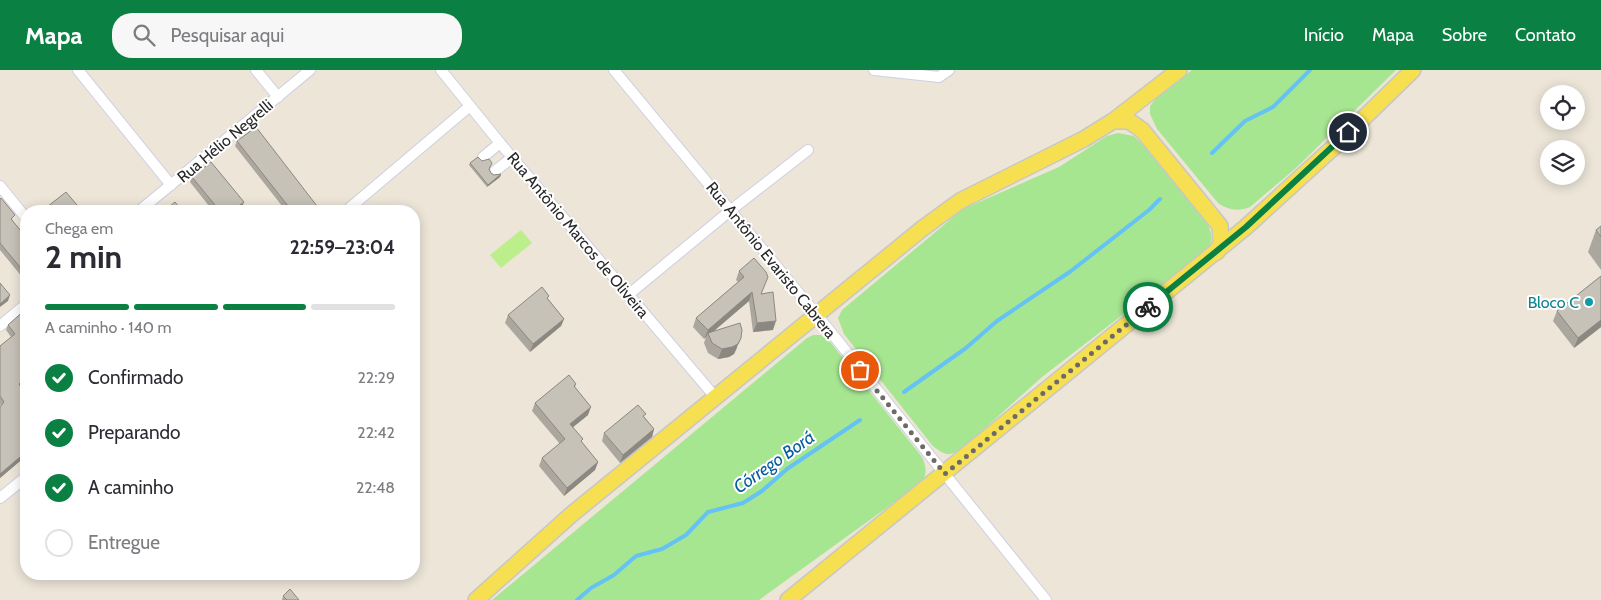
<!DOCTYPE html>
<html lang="pt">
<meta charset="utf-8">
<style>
:root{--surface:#fff;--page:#f7f7f7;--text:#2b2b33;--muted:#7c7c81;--line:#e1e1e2;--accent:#0b8043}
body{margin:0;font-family:Cabin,sans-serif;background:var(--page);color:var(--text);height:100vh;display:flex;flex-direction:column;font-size:19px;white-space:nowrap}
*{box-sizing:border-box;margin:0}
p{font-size:16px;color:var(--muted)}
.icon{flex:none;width:28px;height:28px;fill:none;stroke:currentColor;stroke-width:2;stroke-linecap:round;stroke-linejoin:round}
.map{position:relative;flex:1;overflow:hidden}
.details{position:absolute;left:20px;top:135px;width:400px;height:375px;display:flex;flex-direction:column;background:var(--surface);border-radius:20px;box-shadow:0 2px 12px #0003}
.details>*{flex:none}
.buttons{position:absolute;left:1540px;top:15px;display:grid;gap:10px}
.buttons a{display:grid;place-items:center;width:45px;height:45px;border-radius:50%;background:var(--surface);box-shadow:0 2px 12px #0003;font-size:25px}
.pin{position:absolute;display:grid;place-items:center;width:42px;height:42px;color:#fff;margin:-21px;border:2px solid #fff;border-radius:50%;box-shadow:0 1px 5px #0007}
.courier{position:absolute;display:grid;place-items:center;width:50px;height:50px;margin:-25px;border:4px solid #0b8043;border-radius:50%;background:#fff;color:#222;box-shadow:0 1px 6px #0007}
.headline em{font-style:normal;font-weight:700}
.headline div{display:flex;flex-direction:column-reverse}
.headline{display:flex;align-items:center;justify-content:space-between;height:85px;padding:0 25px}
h1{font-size:32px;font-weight:700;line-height:38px}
.bar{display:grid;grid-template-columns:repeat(4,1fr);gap:8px 5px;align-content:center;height:60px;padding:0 25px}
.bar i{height:6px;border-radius:4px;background:var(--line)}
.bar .current{background:var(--accent)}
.bar p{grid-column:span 4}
ol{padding:0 25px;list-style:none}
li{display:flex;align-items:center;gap:15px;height:55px}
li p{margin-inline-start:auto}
li .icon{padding:5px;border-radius:50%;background:var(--accent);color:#fff;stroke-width:4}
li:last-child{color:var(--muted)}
li i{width:28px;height:28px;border:2px solid var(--line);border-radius:50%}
header{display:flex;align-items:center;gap:30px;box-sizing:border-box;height:70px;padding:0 25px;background:var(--accent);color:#fff}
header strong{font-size:24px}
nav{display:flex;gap:28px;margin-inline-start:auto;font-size:18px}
.search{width:350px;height:45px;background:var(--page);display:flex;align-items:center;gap:12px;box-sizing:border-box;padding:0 18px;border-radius:20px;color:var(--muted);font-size:19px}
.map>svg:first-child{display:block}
.green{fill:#a7e691}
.pitch{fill:#bcee8c}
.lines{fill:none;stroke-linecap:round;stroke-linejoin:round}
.stream{stroke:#65c2f4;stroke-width:4}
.street-casing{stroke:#ced0e2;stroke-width:12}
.primary-casing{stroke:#c7c7c7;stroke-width:18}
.street{stroke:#fff;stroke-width:10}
.primary{stroke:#f7df52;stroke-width:15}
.wall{fill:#aba79e}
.shaded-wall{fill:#8b8881}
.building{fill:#c7c2b8;stroke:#8b8881}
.done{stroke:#6d6a66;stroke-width:5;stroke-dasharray:0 9}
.route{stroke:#0b8043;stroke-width:6}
.culture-dot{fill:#0f9aa8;stroke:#fff;stroke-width:2}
.labels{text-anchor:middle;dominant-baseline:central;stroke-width:4;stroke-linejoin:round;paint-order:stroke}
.street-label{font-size:16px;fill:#282828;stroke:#fff}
.culture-label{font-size:16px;fill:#0d838f;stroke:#fff;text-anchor:end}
.water-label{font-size:18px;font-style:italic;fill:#065c9e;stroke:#fff}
</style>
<header>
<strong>Mapa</strong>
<div class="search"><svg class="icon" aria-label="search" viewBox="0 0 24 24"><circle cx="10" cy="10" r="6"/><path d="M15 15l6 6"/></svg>Pesquisar aqui</div>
<nav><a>Início</a><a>Mapa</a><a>Sobre</a><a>Contato</a></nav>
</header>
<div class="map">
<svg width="1601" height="530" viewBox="0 0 1601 530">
<rect width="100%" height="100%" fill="#ece5d8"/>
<g class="green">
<path d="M1192,0h204l-100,98 -46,39c-12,5 -22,3 -32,-4l-61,-74 -7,-15v-8l7,-9z"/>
<path d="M1118,63l16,3 9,9 65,80c4,9 5,15 0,24l-166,128 -77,69c-15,11 -19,11 -33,-1l-88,-111 -6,-16 4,-8 121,-101 96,-42 48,-31z"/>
<path d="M813,265h8l10,8 91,114c4,9 6,17 -1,26l-162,117h-267l315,-262z"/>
</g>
<polygon class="pitch" points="521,160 532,173 501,198 490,185"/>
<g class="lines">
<g class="stream">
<polyline points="1212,83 1245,51 1273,37 1310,0"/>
<polyline points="904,322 966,278 997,251 1071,201 1149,140 1160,129"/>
<polyline points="577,530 591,518 614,505 636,486 662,479 686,465 708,442 743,433 762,421 787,399 860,350"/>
</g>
<g class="street-casing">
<g id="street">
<polyline points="78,0 171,115"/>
<polyline points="256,0 278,27"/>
<polyline points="441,0 500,73 716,328"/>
<polyline points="614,0 817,245 1046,530"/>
<polyline points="874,0 939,7 949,0"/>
<polyline points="483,87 500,73"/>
<polyline points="495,101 513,87"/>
<polyline points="0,116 26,148"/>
<polyline points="139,141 310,0"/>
<polyline points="346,141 470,36"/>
<polyline points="628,225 731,140 808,80"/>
<polyline points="0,256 26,234"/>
<polyline points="0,428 26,407"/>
</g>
</g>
<g class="primary-casing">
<g id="primary">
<polyline points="1113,51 1129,51 1142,60 1220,156 1221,172 1217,182"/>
<polyline points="476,530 572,444 923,158 960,131 1084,69 1113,51 1179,0"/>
<polyline points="788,530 1246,157 1336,75 1413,0"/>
</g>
</g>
<use href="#street" class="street"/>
<use href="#primary" class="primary"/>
</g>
<g class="wall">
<polygon points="237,71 317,136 315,141 286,141 235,76"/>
<polygon points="470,93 489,99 491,103 494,105 501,104 500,107 487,117 469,95"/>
<polygon points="192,107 242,137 237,141 213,141 190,112"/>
<polygon points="0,129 13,151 26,205 23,208 0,180"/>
<polygon points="1601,156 1601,200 1588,182 1596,160"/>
<polygon points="739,201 762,224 773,260 753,262 749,231 714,261 737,278 734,284 729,287 718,289 708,283 704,273 706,267 704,269 693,257 696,248 738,212 736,210"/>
<polygon points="1601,206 1601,257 1574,278 1553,251 1557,241"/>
<polygon points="548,229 564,249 561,256 530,282 505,253 508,245"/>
<polygon points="26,239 21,316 26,386 0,408 0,337 1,336 0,334 0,276 11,267 6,260 8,255"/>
<polygon points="576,314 575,317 588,345 573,357 582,373 598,392 595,400 564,426 539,396 542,388 560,374 532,341 535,333"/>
<polygon points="644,347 654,359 652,367 620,393 602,371 604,363"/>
<polygon points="283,526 299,530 282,530"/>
</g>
<g class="shaded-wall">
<polygon points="501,104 500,107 487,117 488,115"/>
<polygon points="244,132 242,137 237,141 232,141"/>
<polygon points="317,136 315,141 309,141"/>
<polygon points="26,201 26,205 23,208 25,203"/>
<polygon points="752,222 749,231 709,265 708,263 706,267 704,269 708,260"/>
<polygon points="10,225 8,231 0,237 0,234"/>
<polygon points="564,249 561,256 530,282 533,274"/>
<polygon points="1601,250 1601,257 1574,278 1578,268"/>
<polygon points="776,251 773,260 753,262 757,253"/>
<polygon points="741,268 734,284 729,287 718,289 722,279"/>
<polygon points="26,308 26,312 17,319 19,314"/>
<polygon points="591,337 588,345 567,362 570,354"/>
<polygon points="654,359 652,367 620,393 623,385"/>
<polygon points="26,382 26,386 0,408 0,404"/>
<polygon points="598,392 595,400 564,426 567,418"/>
</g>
<g class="building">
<polygon points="256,57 317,136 309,141 292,141 237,71"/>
<polygon points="478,87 482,91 489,89 492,93 489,99 491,103 494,105 501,104 488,115 470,93"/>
<polygon points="211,92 244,132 232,141 220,141 192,107"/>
<polygon points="66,122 82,141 50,141 47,137"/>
<polygon points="1,128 15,145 11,149 26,167 26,201 25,203 0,173 0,129"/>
<polygon points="175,132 182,141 164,141"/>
<polygon points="1601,156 1601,167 1596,160"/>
<polygon points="754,188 766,202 768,207 761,224 773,222 776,251 757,253 752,222 708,260 696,248 744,207 739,201"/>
<polygon points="1601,206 1601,250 1578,268 1557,241"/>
<polygon points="0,213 10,225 0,234"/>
<polygon points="542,217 549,226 547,228 564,249 533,274 508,245"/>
<polygon points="26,239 26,308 19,314 26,323 26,382 0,404 0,337 4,332 0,326 0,276 15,264 8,255"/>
<polygon points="740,253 742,260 741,268 738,274 732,277 722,279 712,273 708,263"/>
<polygon points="569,305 576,314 574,316 591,337 570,354 583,369 581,371 598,392 567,418 542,388 565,369 535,333"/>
<polygon points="638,335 646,344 643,346 654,359 623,385 604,363"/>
<polygon points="290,519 299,530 287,530 283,526"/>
</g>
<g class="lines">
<polyline class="done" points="860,300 945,404 1148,237"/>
<polyline class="route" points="1148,237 1246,157 1348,62"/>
</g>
<circle class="culture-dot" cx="1589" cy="232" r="5"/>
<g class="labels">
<g class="street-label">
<text transform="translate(225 71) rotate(-40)">Rua Hélio Negrelli</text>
<text transform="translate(578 165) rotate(50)">Rua Antônio Marcos de Oliveira</text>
<text transform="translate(771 190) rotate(51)">Rua Antônio Evaristo Cabrera</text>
</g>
<g class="culture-label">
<text x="1579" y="232">Bloco C</text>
</g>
<g class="water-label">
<text transform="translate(774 392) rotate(-35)">Córrego Borá</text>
</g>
</g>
</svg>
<div class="buttons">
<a><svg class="icon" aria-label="locate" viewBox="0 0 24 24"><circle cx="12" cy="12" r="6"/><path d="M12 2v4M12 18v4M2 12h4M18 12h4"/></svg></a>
<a><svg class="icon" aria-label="layers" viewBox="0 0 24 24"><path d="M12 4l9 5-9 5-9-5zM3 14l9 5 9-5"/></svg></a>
</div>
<div class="pin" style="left:860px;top:300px;background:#ea580c"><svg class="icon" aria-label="bag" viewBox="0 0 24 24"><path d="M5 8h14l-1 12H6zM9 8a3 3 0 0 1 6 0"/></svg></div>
<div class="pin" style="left:1348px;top:62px;background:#1f2937"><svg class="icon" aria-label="home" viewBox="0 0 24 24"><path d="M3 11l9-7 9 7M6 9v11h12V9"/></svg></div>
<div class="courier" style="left:1148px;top:237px"><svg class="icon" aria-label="bike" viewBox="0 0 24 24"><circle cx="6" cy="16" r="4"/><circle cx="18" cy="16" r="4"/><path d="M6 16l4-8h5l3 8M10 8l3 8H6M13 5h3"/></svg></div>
<section class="details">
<div class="headline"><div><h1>2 min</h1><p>Chega em</p></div><em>22:59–23:04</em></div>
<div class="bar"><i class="current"></i><i class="current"></i><i class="current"></i><i></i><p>A caminho · 140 m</p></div>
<ol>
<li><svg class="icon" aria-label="check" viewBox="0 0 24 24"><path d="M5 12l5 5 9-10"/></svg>Confirmado<p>22:29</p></li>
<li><svg class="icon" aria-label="check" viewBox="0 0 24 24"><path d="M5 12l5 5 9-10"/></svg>Preparando<p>22:42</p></li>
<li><svg class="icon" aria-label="check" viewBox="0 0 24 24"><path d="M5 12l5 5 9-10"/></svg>A caminho<p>22:48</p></li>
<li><i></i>Entregue</li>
</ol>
</section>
</div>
